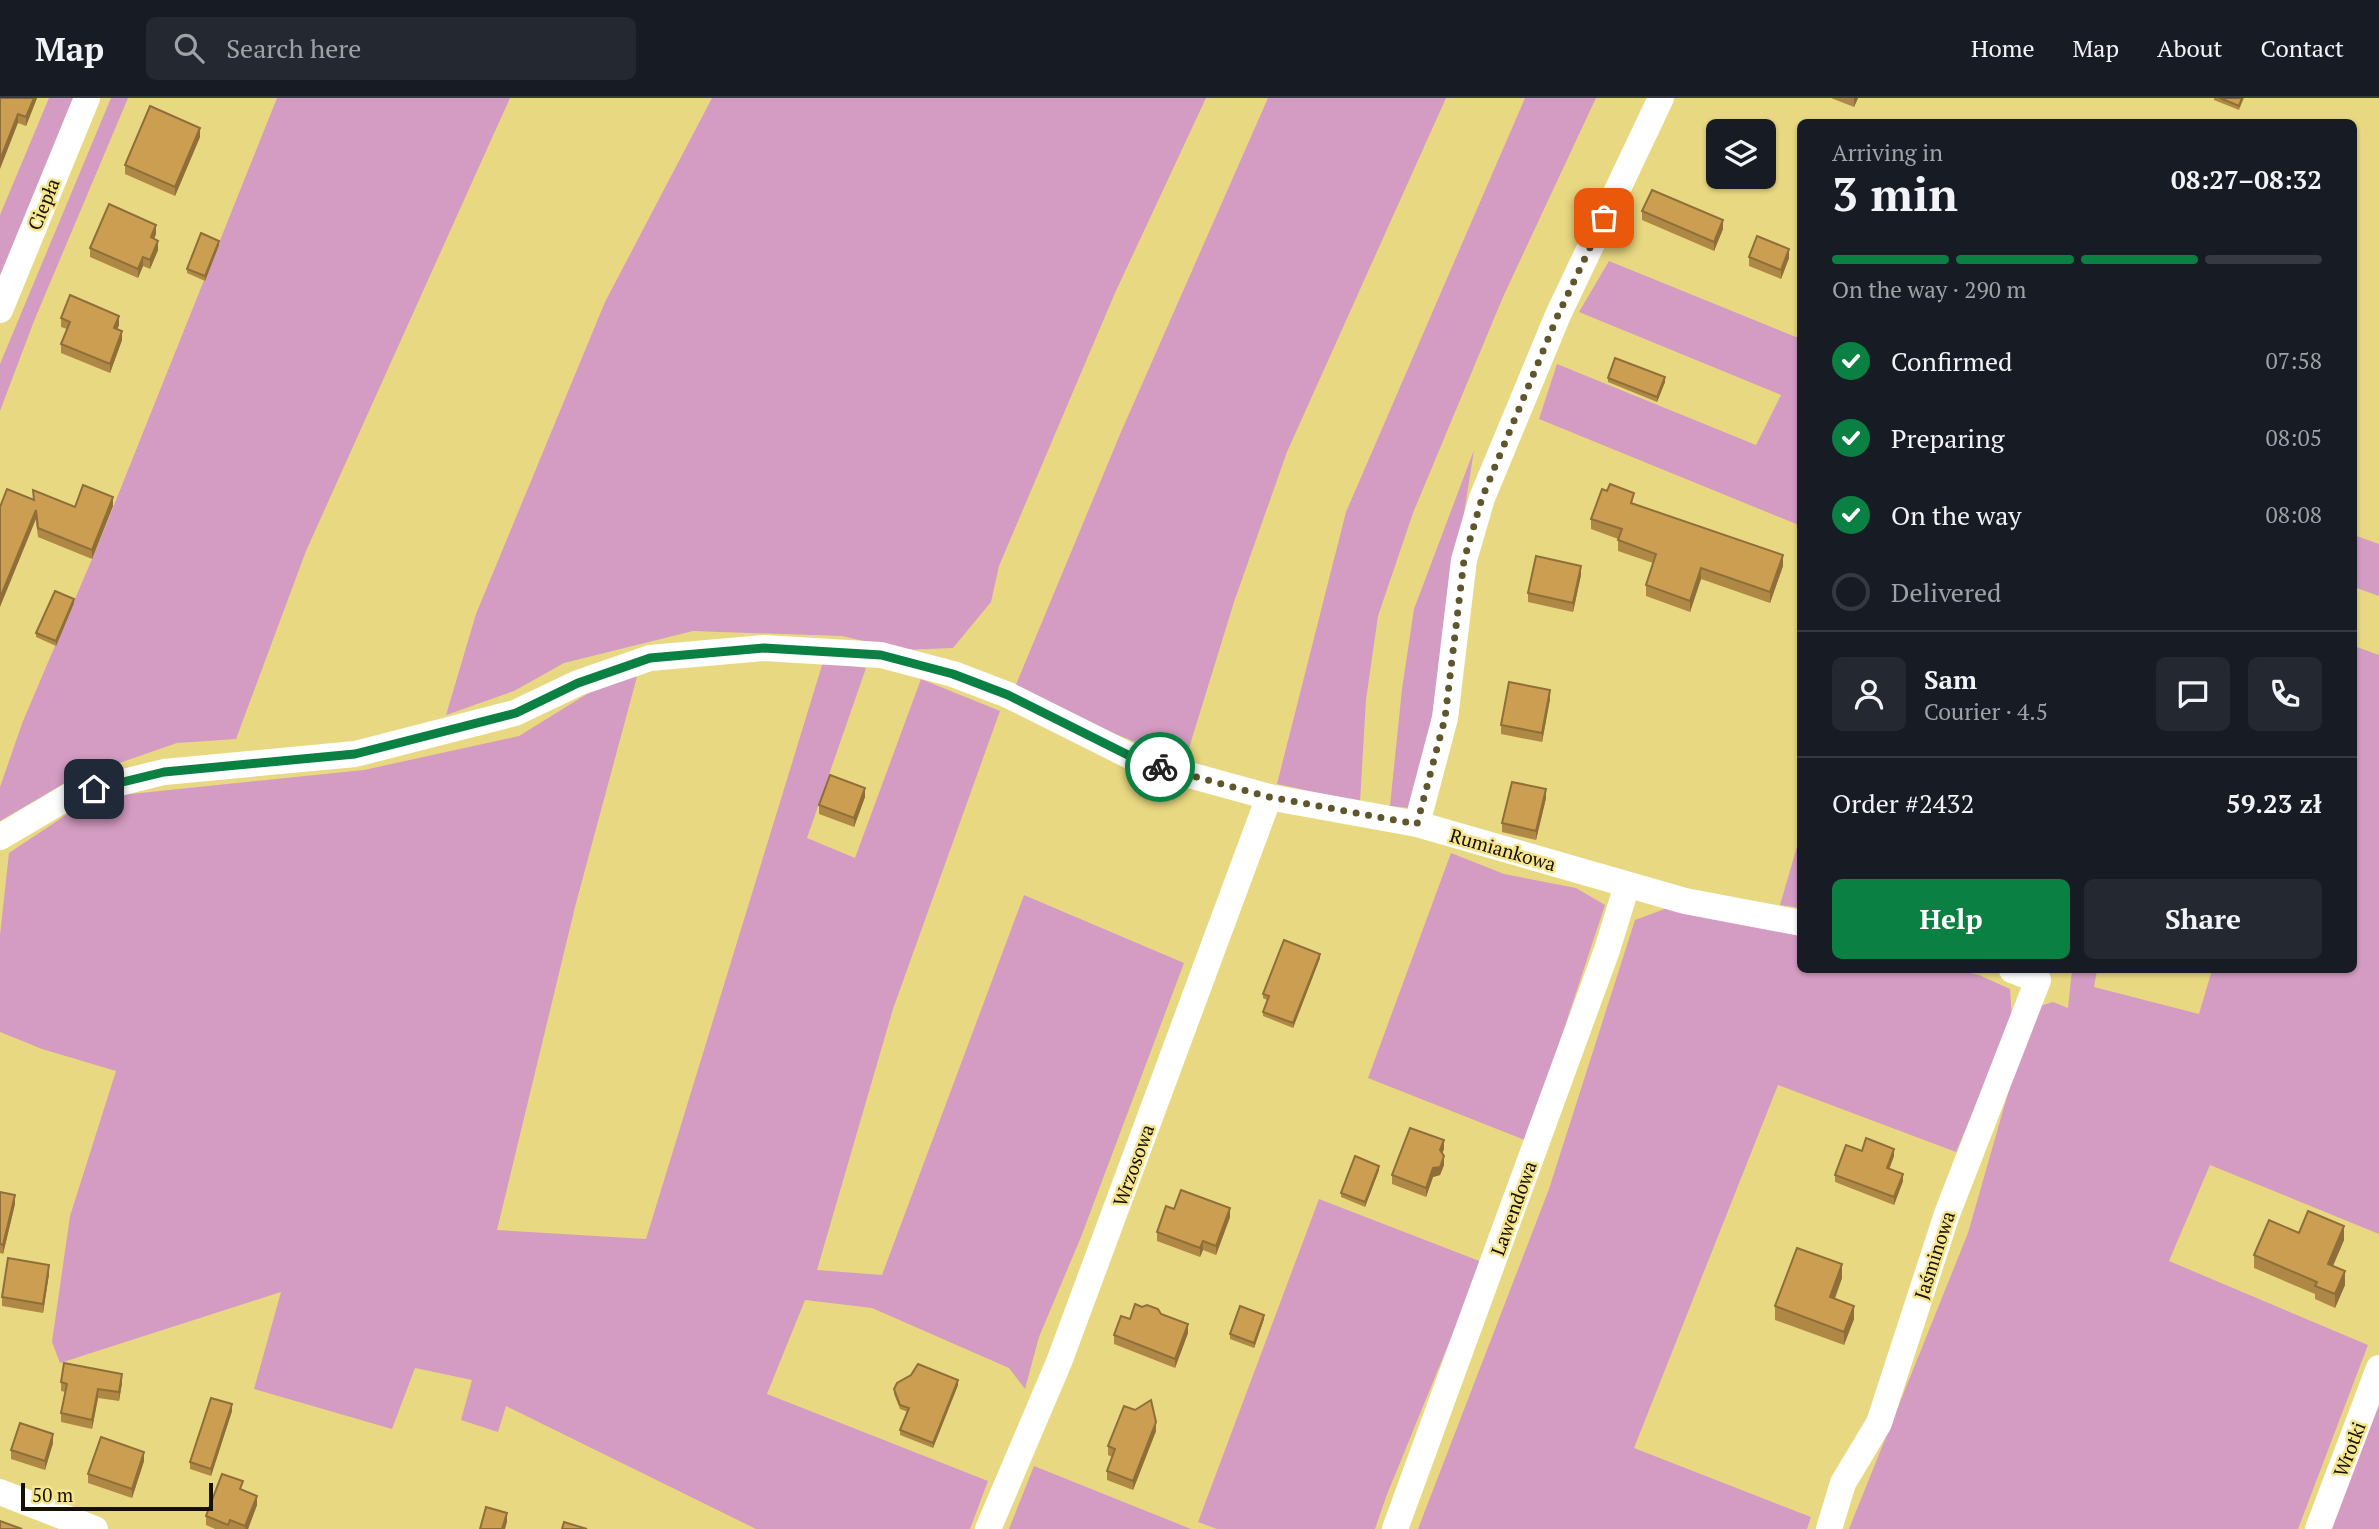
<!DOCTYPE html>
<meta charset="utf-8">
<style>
:root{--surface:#171b24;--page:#242831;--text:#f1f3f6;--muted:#9ea1a6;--line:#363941;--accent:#0b8043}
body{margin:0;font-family:"PT Serif",serif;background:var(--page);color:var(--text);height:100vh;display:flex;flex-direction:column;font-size:26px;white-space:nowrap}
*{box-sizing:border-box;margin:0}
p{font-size:23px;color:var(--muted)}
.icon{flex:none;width:38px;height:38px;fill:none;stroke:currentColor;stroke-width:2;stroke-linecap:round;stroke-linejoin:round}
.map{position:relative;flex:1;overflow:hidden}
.panel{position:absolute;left:1797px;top:21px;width:560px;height:854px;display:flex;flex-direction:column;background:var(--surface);border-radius:10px;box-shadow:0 2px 5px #0004}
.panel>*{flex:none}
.controls{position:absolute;left:1706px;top:21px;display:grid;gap:14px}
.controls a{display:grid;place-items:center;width:70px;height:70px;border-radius:10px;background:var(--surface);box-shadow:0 2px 5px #0004;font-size:35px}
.scale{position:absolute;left:21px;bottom:18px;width:192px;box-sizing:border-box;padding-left:7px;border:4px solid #151000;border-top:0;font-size:19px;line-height:24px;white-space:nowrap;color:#151000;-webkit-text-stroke:5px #f6e58f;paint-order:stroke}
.pin{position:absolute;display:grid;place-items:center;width:60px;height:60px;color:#fff;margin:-30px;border-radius:14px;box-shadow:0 4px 10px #0006}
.courier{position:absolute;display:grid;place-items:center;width:70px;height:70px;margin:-35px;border:5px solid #0b8043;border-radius:50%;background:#fff;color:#222;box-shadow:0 2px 9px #0007}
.overview em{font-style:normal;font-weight:800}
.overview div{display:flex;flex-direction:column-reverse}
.overview{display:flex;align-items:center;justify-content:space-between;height:119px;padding:0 35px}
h1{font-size:46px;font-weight:800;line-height:52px}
.bar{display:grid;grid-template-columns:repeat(4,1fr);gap:10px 7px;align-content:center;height:84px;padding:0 35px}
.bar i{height:9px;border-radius:5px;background:var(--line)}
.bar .current{background:var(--accent)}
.bar p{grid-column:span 4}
.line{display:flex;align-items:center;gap:18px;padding:0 35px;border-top:2px solid var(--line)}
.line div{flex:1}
.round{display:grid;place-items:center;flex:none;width:74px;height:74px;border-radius:10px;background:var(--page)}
ol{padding:0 35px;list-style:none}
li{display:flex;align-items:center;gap:21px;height:77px}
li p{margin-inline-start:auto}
li .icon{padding:7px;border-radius:50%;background:var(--accent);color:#fff;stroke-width:4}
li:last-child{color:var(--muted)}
li i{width:38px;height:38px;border:4px solid var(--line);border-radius:50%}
.cta{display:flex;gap:14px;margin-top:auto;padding:14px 35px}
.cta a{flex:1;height:80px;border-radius:10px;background:var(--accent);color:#fff;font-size:28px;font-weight:800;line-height:80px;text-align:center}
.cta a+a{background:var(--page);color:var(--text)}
header{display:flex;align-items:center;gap:42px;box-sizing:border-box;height:98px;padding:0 35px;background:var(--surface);border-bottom:2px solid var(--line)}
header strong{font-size:33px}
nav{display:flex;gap:38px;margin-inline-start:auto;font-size:24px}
.search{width:490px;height:63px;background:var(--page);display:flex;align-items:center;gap:18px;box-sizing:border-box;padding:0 24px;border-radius:10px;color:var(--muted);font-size:26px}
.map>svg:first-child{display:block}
.green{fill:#d49cc2}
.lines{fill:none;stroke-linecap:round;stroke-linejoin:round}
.minor{stroke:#fff;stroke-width:26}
.wall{fill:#af8846}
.shaded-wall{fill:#8e6f39}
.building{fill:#cb9e51;stroke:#8e6f39;stroke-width:2}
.done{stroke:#5f562e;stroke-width:7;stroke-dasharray:0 12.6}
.route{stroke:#0b8043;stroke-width:9}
.labels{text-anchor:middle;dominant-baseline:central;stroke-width:5;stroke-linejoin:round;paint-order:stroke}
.street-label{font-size:19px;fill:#151000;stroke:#f6e58f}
</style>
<header>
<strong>Map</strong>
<div class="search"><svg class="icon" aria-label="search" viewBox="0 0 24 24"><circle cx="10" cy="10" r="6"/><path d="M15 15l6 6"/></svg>Search here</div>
<nav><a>Home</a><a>Map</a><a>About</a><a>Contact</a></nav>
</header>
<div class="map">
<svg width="2379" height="1431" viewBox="0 0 2379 1431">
<rect width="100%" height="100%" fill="#e9d882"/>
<g class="green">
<polygon points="49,0 74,0 0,179 0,117"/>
<polygon points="111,0 128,0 34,223 0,313 0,266"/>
<polygon points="277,0 510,0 306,453 236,641 177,645 70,682 0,723 0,689 23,623 98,447"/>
<polygon points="712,0 1206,0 1115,195 999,468 991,504 953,550 902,552 842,538 693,533 564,565 514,593 446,617 476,516 605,204"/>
<polygon points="1268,0 1446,0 1287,354 1234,504 1185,663 1089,626 1015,589 1121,334"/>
<polygon points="1525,0 1596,0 1503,199 1413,415 1378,518 1366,602 1360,704 1277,686 1346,414"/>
<polygon points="1609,163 1801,241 1801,428 1539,321 1557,266 1756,347 1781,297 1579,214"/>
<polygon points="1474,352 1428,644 1410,710 1390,708 1402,591 1414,511"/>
<polygon points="2354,437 2379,446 2379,498 2354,489"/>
<polygon points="2354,548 2379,557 2379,1136 2210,1067 2169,1163 2368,1247 2298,1431 1849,1431 1968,1135 2018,960 2040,908 2053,904 2068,910 2072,872 2097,872 2094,889 2199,916 2212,872 2354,872"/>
<polygon points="823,564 866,570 807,740 855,760 921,581 1000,613 893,911 817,1172 882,1177 1024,797 1184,865 1081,1139 1039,1239 1025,1291 1009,1270 872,1210 805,1202 767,1296 988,1383 970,1431 756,1431 506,1308 498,1334 461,1322 472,1282 415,1270 392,1331 254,1291 281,1194 60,1265 52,1244 70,1118 116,973 42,951 0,934 0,837 9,755 78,709 121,697 364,672 519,638 595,591 638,575 575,809 497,1132 646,1141"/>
<polygon points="1801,735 1801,810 1780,807"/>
<polygon points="1451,755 1504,776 1576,790 1605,807 1527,1043 1368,980"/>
<polygon points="1670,809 1801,834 1801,872 1956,872 1979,877 2010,891 2012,922 1956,1054 1778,987 1634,1350 1811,1419 1807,1431 1418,1431 1549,1091 1635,822"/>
<polygon points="1319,1101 1482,1164 1386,1399 1375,1431 1217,1431 1198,1424"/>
<polygon points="2379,1290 2379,1431 2324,1431"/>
<polygon points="1034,1368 1191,1431 1009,1431"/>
</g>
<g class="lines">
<g class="minor">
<polyline points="0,212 87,0"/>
<polyline points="1417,726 1445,620 1464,462 1482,400 1558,217 1661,0"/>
<polyline points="0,739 71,697 164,674 355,656 515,615 578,585 650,560 764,550 881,557 953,576 1008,597 1142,664 1269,699 1417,726 1685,803 1801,825"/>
<polyline points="0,1394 95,1431"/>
<polyline points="988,1431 1059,1264 1269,699"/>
<polyline points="1395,1431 1607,852 1627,787"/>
<polyline points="1829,1431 1843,1385 1879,1325 1947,1116 2038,882 2012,872"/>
<polyline points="2318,1431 2379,1270"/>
</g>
</g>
<g class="wall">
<polygon points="0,0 37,0 26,28 18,25"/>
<polygon points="1831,0 1858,0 1854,9"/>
<polygon points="2214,0 2244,0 2239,12 2214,2"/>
<polygon points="200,39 175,98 125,76 125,67"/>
<polygon points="1642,113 1723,131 1714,153 1642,122"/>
<polygon points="156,136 154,141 158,152 150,171 143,168 138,180 90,159 90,150"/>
<polygon points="219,147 205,183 187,175 187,171"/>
<polygon points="1749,159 1789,160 1781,181 1749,168"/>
<polygon points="61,220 119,227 117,231 122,242 110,275 61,255 61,246 67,231 61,229"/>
<polygon points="1608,280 1665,284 1657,304 1608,284"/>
<polygon points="33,392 75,409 113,408 92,461 38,439 33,402"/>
<polygon points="1634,406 1783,468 1770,505 1701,481 1690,514 1646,498 1646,487 1653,465 1618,453 1618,441 1591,431 1591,421"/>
<polygon points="1581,477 1573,514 1528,504 1528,495"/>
<polygon points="74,505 56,548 36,539 36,535"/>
<polygon points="1550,601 1542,644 1501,636 1501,627"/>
<polygon points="865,699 854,729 819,716 819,707"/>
<polygon points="1546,700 1536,742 1502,734 1502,725"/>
<polygon points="1320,860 1293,930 1263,918 1263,914 1267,902 1263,900 1263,896"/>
<polygon points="1444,1051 1442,1055 1444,1067 1440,1077 1433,1079 1426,1099 1392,1086 1392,1077"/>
<polygon points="1894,1058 1889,1071 1903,1083 1894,1107 1835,1084 1835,1077"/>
<polygon points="1379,1072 1365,1109 1341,1099 1341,1095"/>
<polygon points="0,1094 15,1106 3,1156 0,1155"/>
<polygon points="1174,1111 1230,1119 1216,1157 1203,1152 1200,1159 1157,1143 1157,1134"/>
<polygon points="2299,1135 2344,1142 2333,1168 2345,1187 2335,1210 2315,1201 2315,1196 2254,1170 2254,1157"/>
<polygon points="49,1176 43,1215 2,1208 2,1199"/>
<polygon points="1842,1180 1835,1201 1854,1221 1844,1247 1775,1222 1775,1208"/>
<polygon points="1161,1216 1188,1235 1175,1270 1114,1246 1114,1237 1130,1221"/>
<polygon points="1264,1221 1254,1250 1230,1241 1230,1236"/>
<polygon points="61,1284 122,1285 119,1303 98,1300 92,1331 61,1324 61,1315 65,1294 61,1293"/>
<polygon points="958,1287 933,1350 900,1337 900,1332 908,1314 900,1311 894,1296 894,1291"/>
<polygon points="1135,1312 1156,1333 1133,1392 1107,1382 1107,1373 1112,1359 1108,1357 1108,1348"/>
<polygon points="232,1313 211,1378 190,1371 190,1364"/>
<polygon points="53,1345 45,1372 11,1361 11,1352"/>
<polygon points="144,1363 132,1400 88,1385 88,1376"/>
<polygon points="243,1392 257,1407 248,1431 215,1431 206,1427 206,1418"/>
</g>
<g class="shaded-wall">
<polygon points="34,0 37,0 26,28 26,19"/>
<polygon points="1854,0 1858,0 1854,9"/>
<polygon points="18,16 18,25 0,71 0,62"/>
<polygon points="200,30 200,39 175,98 175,89"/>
<polygon points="1723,122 1723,131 1714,153 1714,144"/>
<polygon points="156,127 156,136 151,148 151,139"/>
<polygon points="158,143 158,152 150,171 150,162"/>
<polygon points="219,143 219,147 205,183 205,178"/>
<polygon points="1789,151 1789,160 1781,181 1781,172"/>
<polygon points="143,159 143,168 138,180 138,171"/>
<polygon points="119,218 119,227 114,239 114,230"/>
<polygon points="122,233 122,242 110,275 110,266"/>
<polygon points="1665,279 1665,284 1657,304 1657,299"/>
<polygon points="113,399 113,408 92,461 92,452"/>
<polygon points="36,412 36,421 0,509 0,500"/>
<polygon points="1783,457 1783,468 1770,505 1770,494"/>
<polygon points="1581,468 1581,477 1573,514 1573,505"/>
<polygon points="1701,470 1701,481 1690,514 1690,503"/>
<polygon points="74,501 74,505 56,548 56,543"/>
<polygon points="1550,592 1550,601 1542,644 1542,635"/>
<polygon points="865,690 865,699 854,729 854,720"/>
<polygon points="1546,691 1546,700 1536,742 1536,733"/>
<polygon points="1320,856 1320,860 1293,930 1293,925"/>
<polygon points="1444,1042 1444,1051 1440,1061 1440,1052"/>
<polygon points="1894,1051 1894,1058 1887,1077 1887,1070"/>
<polygon points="1444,1058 1444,1067 1440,1077 1433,1079 1426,1099 1426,1090 1433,1070"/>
<polygon points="1379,1068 1379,1072 1365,1109 1365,1104"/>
<polygon points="1903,1076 1903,1083 1894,1107 1894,1099"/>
<polygon points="15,1097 15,1106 3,1156 3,1147"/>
<polygon points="1230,1110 1230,1119 1216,1157 1216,1148"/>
<polygon points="2344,1128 2344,1142 2328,1179 2328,1166"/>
<polygon points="1203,1143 1203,1152 1200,1159 1200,1150"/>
<polygon points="1842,1166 1842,1180 1830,1212 1830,1199"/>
<polygon points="49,1167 49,1176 43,1215 43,1206"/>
<polygon points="2345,1173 2345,1187 2335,1210 2335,1196"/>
<polygon points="1854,1208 1854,1221 1844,1247 1844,1234"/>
<polygon points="1264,1217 1264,1221 1254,1250 1254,1245"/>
<polygon points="1188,1226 1188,1235 1175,1270 1175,1261"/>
<polygon points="122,1276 122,1285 119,1303 119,1294"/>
<polygon points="958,1282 958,1287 933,1350 933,1345"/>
<polygon points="98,1291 98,1300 92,1331 92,1322"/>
<polygon points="232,1306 232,1313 211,1378 211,1371"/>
<polygon points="1156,1324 1156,1333 1133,1392 1133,1383"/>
<polygon points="53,1336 53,1345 45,1372 45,1363"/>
<polygon points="144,1354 144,1363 132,1400 132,1391"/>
<polygon points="257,1398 257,1407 248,1431 245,1431 245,1428"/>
<polygon points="507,1415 507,1424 505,1431 502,1431"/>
</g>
<g class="building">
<polygon points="0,0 34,0 26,19 18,16 0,62"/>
<polygon points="2220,0 2242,0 2239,8"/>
<polygon points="150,8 200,30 175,89 125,67"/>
<polygon points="1728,25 1749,33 1725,33"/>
<polygon points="1652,92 1723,122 1714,144 1642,113"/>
<polygon points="109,106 156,127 151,139 158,143 150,162 143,159 138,171 90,150"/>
<polygon points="201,135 219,143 205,178 187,171"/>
<polygon points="1757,138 1789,151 1781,172 1749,159"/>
<polygon points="70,197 119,218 114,230 122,233 110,266 61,246 70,224 61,220"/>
<polygon points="1615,260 1665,279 1657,299 1608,280"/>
<polygon points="1610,386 1634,395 1631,405 1783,457 1770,494 1701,470 1690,503 1646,487 1656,456 1618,442 1622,431 1591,421 1602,391 1607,393"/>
<polygon points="83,387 113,399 92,452 38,430 36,412 0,500 0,409 7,391 34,402 33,392 75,409"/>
<polygon points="1536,458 1581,468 1573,505 1528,495"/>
<polygon points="55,493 74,501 56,543 36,535"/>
<polygon points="1509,584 1550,592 1542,635 1501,627"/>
<polygon points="830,677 865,690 854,720 819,707"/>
<polygon points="1512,684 1546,691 1536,733 1502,725"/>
<polygon points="1284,842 1320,856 1293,925 1263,914 1269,898 1263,896"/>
<polygon points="1410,1030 1444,1042 1440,1052 1444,1058 1440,1069 1433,1070 1426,1090 1392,1077"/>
<polygon points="1866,1040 1894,1051 1887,1070 1903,1076 1894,1099 1835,1077 1846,1047 1862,1053"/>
<polygon points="1355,1058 1379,1068 1365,1104 1341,1095"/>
<polygon points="1181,1092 1230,1110 1216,1148 1203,1143 1200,1150 1157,1134 1166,1108 1174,1111"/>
<polygon points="0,1094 15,1097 3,1147 0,1146"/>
<polygon points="2308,1113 2344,1128 2328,1166 2345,1173 2335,1196 2315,1188 2317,1184 2254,1157 2269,1122 2299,1135"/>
<polygon points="1797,1150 1842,1166 1830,1199 1854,1208 1844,1234 1775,1208"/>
<polygon points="8,1160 49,1167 43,1206 2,1199"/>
<polygon points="1135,1206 1142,1209 1147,1207 1158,1211 1161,1216 1188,1226 1175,1261 1114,1237 1121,1218 1130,1221"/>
<polygon points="1240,1208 1264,1217 1254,1245 1230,1236"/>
<polygon points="64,1265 122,1276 119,1294 98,1291 92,1322 61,1315 67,1286 61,1284"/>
<polygon points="918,1266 958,1282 933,1345 900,1332 909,1310 900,1307 894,1291 897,1285 911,1277"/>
<polygon points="211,1300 232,1306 211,1371 190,1364"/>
<polygon points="1151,1302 1156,1324 1133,1383 1107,1373 1115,1351 1108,1348 1124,1308 1135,1312"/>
<polygon points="20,1325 53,1336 45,1363 11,1352"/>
<polygon points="101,1339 144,1354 132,1391 88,1376"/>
<polygon points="222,1376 243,1383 240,1391 257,1398 245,1428 230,1422 228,1427 206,1418"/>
<polygon points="486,1409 507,1415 502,1431 480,1431"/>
<polygon points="0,1423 22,1431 0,1431"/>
<polygon points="564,1424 587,1431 562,1431"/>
</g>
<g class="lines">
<polyline class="done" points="1160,669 1269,699 1417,726 1445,620 1464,462 1482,400 1558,217 1604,120"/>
<polyline class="route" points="94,691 164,674 355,656 516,615 578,585 650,560 764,550 881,557 953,576 1008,597 1142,664 1160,669"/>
</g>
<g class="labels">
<g class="street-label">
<text transform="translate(43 106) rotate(-68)">Ciepła</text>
<text transform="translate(1503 751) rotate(16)">Rumiankowa</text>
<text transform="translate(1133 1067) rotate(-70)">Wrzosowa</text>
<text transform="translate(1513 1110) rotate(-70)">Lawendowa</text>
<text transform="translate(1934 1157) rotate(-72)">Jaśminowa</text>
<text transform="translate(2349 1351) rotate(-69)">Wrotki</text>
</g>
</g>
</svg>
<div class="controls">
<a><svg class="icon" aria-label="layers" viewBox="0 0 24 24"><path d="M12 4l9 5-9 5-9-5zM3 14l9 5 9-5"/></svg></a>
</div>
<div class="scale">50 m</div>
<div class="pin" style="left:1604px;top:120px;background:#ea580c"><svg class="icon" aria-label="bag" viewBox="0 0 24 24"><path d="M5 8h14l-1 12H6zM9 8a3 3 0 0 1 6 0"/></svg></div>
<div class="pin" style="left:94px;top:691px;background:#1f2937"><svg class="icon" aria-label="home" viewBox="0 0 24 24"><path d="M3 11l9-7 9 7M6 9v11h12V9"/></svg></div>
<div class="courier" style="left:1160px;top:669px"><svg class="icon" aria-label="bike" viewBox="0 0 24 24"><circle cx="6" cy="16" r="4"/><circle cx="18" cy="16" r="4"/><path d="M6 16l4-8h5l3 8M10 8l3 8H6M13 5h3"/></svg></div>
<section class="panel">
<div class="overview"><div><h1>3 min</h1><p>Arriving in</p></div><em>08:27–08:32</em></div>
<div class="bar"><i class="current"></i><i class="current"></i><i class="current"></i><i></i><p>On the way · 290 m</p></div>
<ol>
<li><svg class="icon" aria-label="check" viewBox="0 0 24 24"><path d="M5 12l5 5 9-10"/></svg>Confirmed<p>07:58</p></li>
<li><svg class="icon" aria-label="check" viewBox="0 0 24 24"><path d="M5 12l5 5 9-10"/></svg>Preparing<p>08:05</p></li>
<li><svg class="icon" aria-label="check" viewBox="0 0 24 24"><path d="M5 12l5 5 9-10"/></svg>On the way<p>08:08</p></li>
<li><i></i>Delivered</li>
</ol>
<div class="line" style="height:126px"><a class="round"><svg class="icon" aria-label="person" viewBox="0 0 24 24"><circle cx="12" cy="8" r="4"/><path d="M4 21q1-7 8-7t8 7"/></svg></a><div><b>Sam</b><p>Courier · 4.5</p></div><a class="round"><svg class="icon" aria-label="chat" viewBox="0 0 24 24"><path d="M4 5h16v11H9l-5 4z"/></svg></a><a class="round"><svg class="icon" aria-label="phone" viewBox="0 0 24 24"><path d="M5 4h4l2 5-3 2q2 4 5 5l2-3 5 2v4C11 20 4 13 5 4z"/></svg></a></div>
<div class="line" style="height:91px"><div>Order #2432</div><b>59.23 zł</b></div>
<div class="cta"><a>Help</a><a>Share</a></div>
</section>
</div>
